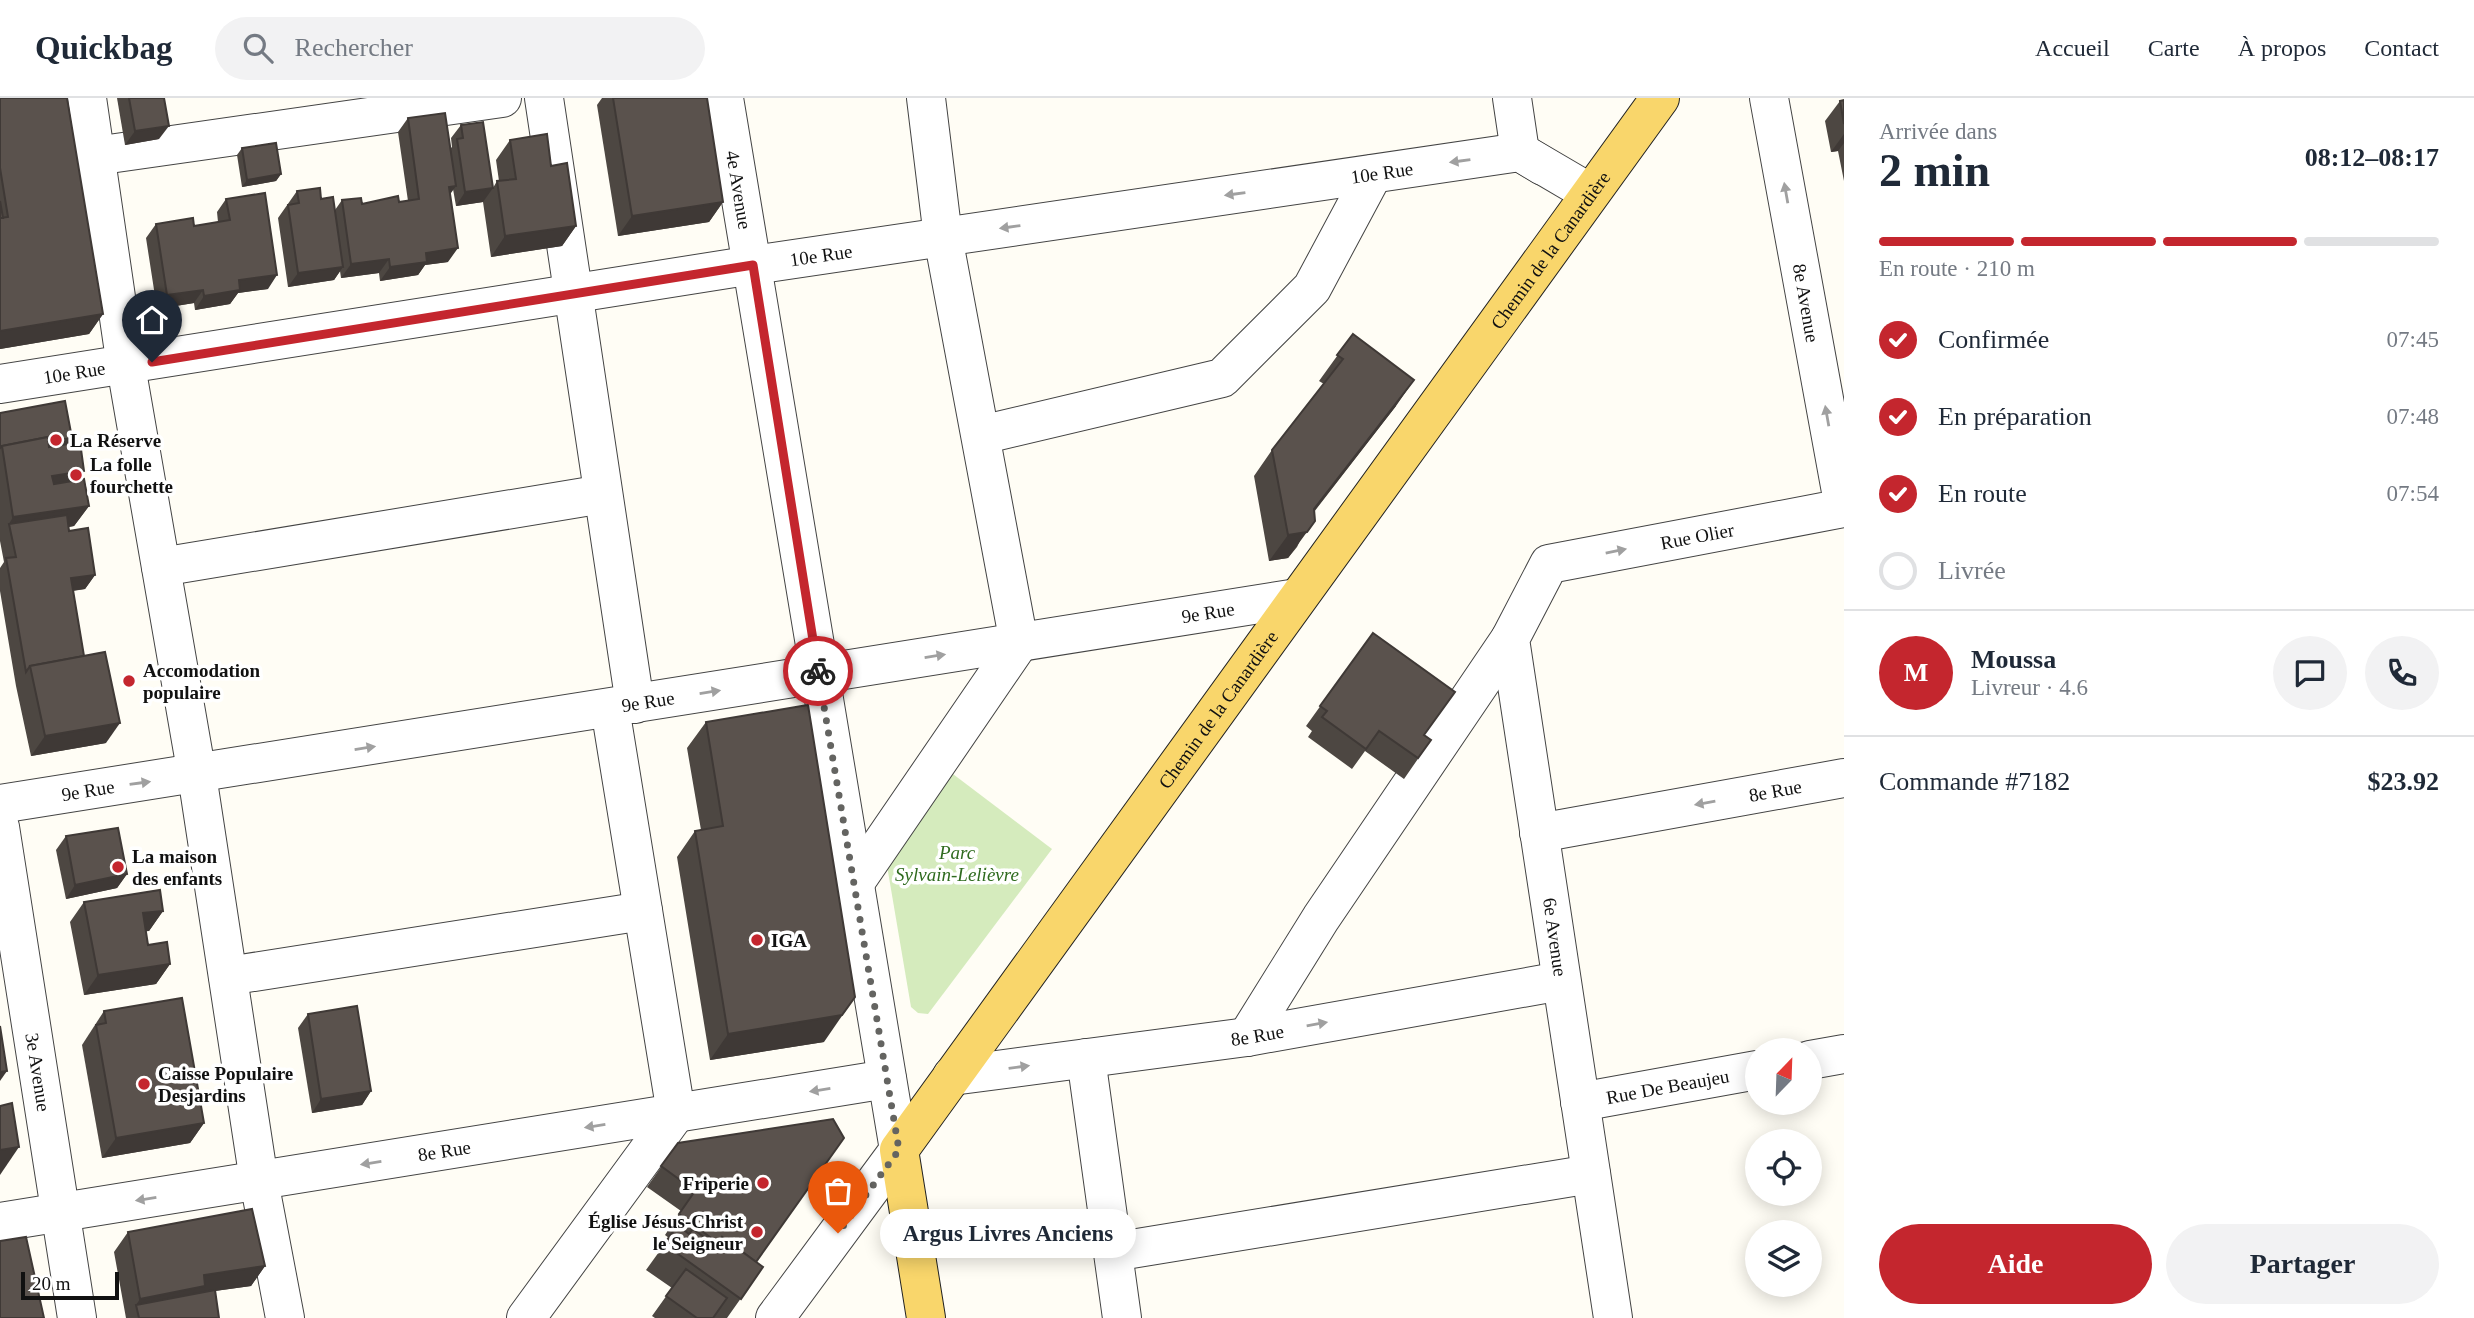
<!DOCTYPE html>
<html lang="fr">
<meta charset="utf-8">
<style>
:root{--surface:#fff;--page:#f2f2f3;--text:#1f2937;--muted:#747a83;--line:#e0e1e3;--accent:#c4262e}
body{margin:0;font-family:"Times New Roman",serif;background:var(--page);color:var(--text);height:100vh;display:flex;flex-direction:column;font-size:26px;white-space:nowrap}
*{box-sizing:border-box;margin:0}
p{font-size:23px;color:var(--muted)}
.icon{flex:none;width:38px;height:38px;fill:none;stroke:currentColor;stroke-width:2;stroke-linecap:round;stroke-linejoin:round}
.map{position:relative;flex:1;overflow:hidden}
.details{display:flex;flex-direction:column;background:var(--surface);width:630px}
.details>*{flex:none}
.needle{width:46px;rotate:23deg}
.fabs{position:absolute;left:1745px;top:940px;display:grid;gap:14px}
.fabs a{display:grid;place-items:center;width:77px;height:77px;border-radius:50%;background:var(--surface);box-shadow:0 4px 18px #0003;font-size:35px}
.scale{position:absolute;left:21px;bottom:18px;width:98px;box-sizing:border-box;padding-left:7px;border:4px solid #111;border-top:0;font-size:19px;line-height:24px;white-space:nowrap;color:#111;-webkit-text-stroke:5px #fff;paint-order:stroke}
.pin{position:absolute;display:grid;place-items:center;width:60px;height:60px;color:#fff;margin:-72px -30px;border-radius:50% 50% 50% 0;rotate:-45deg;box-shadow:0 0 7px #0007}
.pin .icon{rotate:45deg}
.courier{position:absolute;display:grid;place-items:center;width:70px;height:70px;margin:-35px;border:5px solid #c4262e;border-radius:50%;background:#fff;color:#222;box-shadow:0 2px 9px #0007}
.bubble{position:absolute;height:49px;border-radius:24px;background:var(--surface);box-shadow:0 4px 18px #0003;font-size:23px;font-weight:800;line-height:49px;text-align:center}
.headline em{font-style:normal;font-weight:800}
.headline div{display:flex;flex-direction:column-reverse}
.headline{display:flex;align-items:center;justify-content:space-between;height:119px;padding:0 35px}
h1{font-size:46px;font-weight:800;line-height:52px}
.bar{display:grid;grid-template-columns:repeat(4,1fr);gap:10px 7px;align-content:center;height:84px;padding:0 35px}
.bar i{height:9px;border-radius:5px;background:var(--line)}
.bar .selected{background:var(--accent)}
.bar p{grid-column:span 4}
.line{display:flex;align-items:center;gap:18px;padding:0 35px;border-top:2px solid var(--line)}
.line div{flex:1}
.round{display:grid;place-items:center;flex:none;width:74px;height:74px;border-radius:37px;background:var(--page)}
ol{padding:0 35px;list-style:none}
li{display:flex;align-items:center;gap:21px;height:77px}
li p{margin-inline-start:auto}
li .icon{padding:7px;border-radius:50%;background:var(--accent);color:#fff;stroke-width:4}
li:last-child{color:var(--muted)}
li i{width:38px;height:38px;border:4px solid var(--line);border-radius:50%}
.action{display:flex;gap:14px;margin-top:auto;padding:14px 35px}
.action a{flex:1;height:80px;border-radius:42px;background:var(--accent);color:#fff;font-size:28px;font-weight:800;line-height:80px;text-align:center}
.action a+a{background:var(--page);color:var(--text)}
header{display:flex;align-items:center;gap:42px;box-sizing:border-box;height:98px;padding:0 35px;background:var(--surface);border-bottom:2px solid var(--line)}
header strong{font-size:33px}
nav{display:flex;gap:38px;margin-inline-start:auto;font-size:24px}
.search{width:490px;height:63px;background:var(--page);display:flex;align-items:center;gap:18px;box-sizing:border-box;padding:0 24px;border-radius:38px;color:var(--muted);font-size:26px}
main{display:flex;flex:1;min-height:0}
.map>svg:first-child{display:block}
.green{fill:#d5ebbd}
.lines{fill:none;stroke-linecap:round;stroke-linejoin:round}
.minor-casing{stroke:#444;stroke-width:40}
.major-casing{stroke:#222;stroke-width:40}
.minor{stroke:#fff;stroke-width:38}
.major{stroke:#f9d66b;stroke-width:38}
.wall{fill:#4d4742}
.shaded-wall{fill:#3f3936}
.building{fill:#5a524d;stroke:#3f3936;stroke-width:2}
.oneway{fill:#a0a0a0}
.done{stroke:#646461;stroke-width:7;stroke-dasharray:0 12.6}
.route{stroke:#c4262e;stroke-width:9}
.poi-dot{fill:#c4262e;stroke:#fff;stroke-width:2.5}
.labels{text-anchor:middle;dominant-baseline:central;stroke-width:7;stroke-linejoin:round;paint-order:stroke}
.street-label{font-size:19px;fill:#111;stroke:#fff}
.poi-label{font-size:19px;font-weight:bold;fill:#111;stroke:#fff;text-anchor:start}
.park-label{font-size:19px;font-style:italic;fill:#2f6b1f;stroke:#fff}
</style>
<header>
<strong>Quickbag</strong>
<div class="search"><svg class="icon" aria-label="search" viewBox="0 0 24 24"><circle cx="10" cy="10" r="6"/><path d="M15 15l6 6"/></svg>Rechercher</div>
<nav><a>Accueil</a><a>Carte</a><a>À propos</a><a>Contact</a></nav>
</header>
<main>
<div class="map">
<svg width="1844" height="1220" viewBox="0 0 1844 1220">
<rect width="100%" height="100%" fill="#fffdf5"/>
<polygon class="green" points="945,670 1052,751 928,916 918,915 911,909 884,750"/>
<g class="lines">
<g class="minor-casing">
<g id="minor">
<polyline points="87,0 126,268 197,677 259,1083 285,1220"/>
<polyline points="544,0 635,606"/>
<path id="s1" d="M724,0l175,1052 -124,168"/>
<polyline points="1512,0 1520,54 1543,68"/>
<polyline points="95,58 502,0"/>
<path id="s2" d="M0,286l753,-119 767,-113 70,41"/>
<polyline points="981,337 1222,280 1312,190 1373,76"/>
<polyline points="161,469 603,396"/>
<path id="s3" d="M0,706l1297,-206"/>
<path id="s4" d="M0,729l77,491"/>
<path id="s5" d="M1539,735l305,-55"/>
<polyline points="854,786 1019,545 943,139 926,0"/>
<polyline points="228,878 643,813"/>
<polyline points="1247,939 1321,820 1510,541"/>
<polyline points="1086,960 1122,1220"/>
<polyline points="1810,962 1844,956"/>
<path id="s6" d="M952,978l295,-39 314,-56"/>
<path id="s7" d="M1580,1004l177,-32"/>
<path id="s8" d="M0,1124l887,-143"/>
<polyline points="1113,1154 1591,1076"/>
<polyline points="526,1220 676,1015 610,610"/>
<path id="s9" d="M1613,1220l-103,-679 39,-75 295,-56 -75,-410"/>
</g>
</g>
<g class="major-casing">
<g id="major">
<path id="s10" d="M926,1220l-27,-168 761,-1052"/>
</g>
</g>
<use href="#minor" class="minor"/>
<use href="#major" class="major"/>
</g>
<g class="wall">
<polygon points="0,0 103,216 89,236 0,251"/>
<polygon points="117,0 164,0 159,41 125,47"/>
<polygon points="602,0 707,0 723,104 709,124 618,138 597,7"/>
<polygon points="1844,2 1844,83 1838,53 1831,54 1825,23 1840,3"/>
<polygon points="408,20 450,51 452,49 451,40 461,27 493,90 497,83 499,83 496,62 510,42 551,68 576,128 562,148 491,159 483,104 456,108 453,91 450,96 448,164 425,167 418,177 380,183 379,175 341,180 340,173 334,182 288,189 278,120 297,93 321,101 335,112 342,102 362,106 408,103 398,34"/>
<polygon points="242,50 281,76 276,83 242,89 237,57"/>
<polygon points="226,101 268,191 238,195 230,206 195,212 194,205 157,211 146,140 156,126 194,128 218,124 217,114"/>
<polygon points="1353,236 1396,308 1314,414 1297,449 1288,460 1269,463 1254,378 1272,352 1324,286 1319,283"/>
<polygon points="0,315 72,340 68,346 84,373 78,382 89,408 74,428 69,429 69,433 95,477 85,491 73,493 84,558 106,645 31,658 16,588 0,493 0,470 4,464 0,443"/>
<polygon points="1373,535 1424,637 1431,642 1404,681 1365,653 1352,671 1308,639 1312,633 1306,628"/>
<polygon points="706,624 824,944 710,962 677,759 695,733 701,732 687,650"/>
<polygon points="66,738 127,776 117,790 66,801 56,752"/>
<polygon points="84,804 163,813 149,833 146,833 148,847 170,866 156,886 84,897 70,824"/>
<polygon points="104,913 204,1025 190,1045 102,1060 82,947"/>
<polygon points="308,916 371,993 362,1007 312,1015 298,930"/>
<polygon points="678,1045 756,1164 763,1169 727,1220 655,1220 652,1218 672,1190 646,1172 669,1140 665,1137 681,1113 647,1089"/>
<polygon points="128,1134 265,1168 251,1188 215,1193 219,1220 126,1220 114,1154"/>
</g>
<g class="shaded-wall">
<polygon points="169,28 159,41 125,47 135,33"/>
<polygon points="1844,36 1844,45 1838,53 1831,54"/>
<polygon points="281,76 276,83 242,89 247,82"/>
<polygon points="456,88 446,102 449,89"/>
<polygon points="493,90 483,104 456,108 465,94"/>
<polygon points="723,104 709,124 618,138 632,118"/>
<polygon points="576,128 562,148 491,159 505,138"/>
<polygon points="458,150 448,164 425,167 418,177 380,183 390,169 426,155"/>
<polygon points="389,161 379,175 341,180 351,166"/>
<polygon points="343,169 334,182 288,189 298,175"/>
<polygon points="277,177 268,191 238,195 230,206 195,212 204,198 239,182"/>
<polygon points="203,192 194,205 157,211 167,197"/>
<polygon points="103,216 89,236 0,251 0,233"/>
<polygon points="1414,282 1396,308 1297,435 1315,423 1288,460 1269,463 1288,437 1314,411"/>
<polygon points="72,340 63,353 3,353"/>
<polygon points="84,373 70,393 38,399 52,378"/>
<polygon points="89,408 74,428 11,438 9,426 13,419"/>
<polygon points="95,477 85,491 61,494 71,480"/>
<polygon points="120,625 106,645 31,658 45,638"/>
<polygon points="127,776 117,790 66,801 75,787"/>
<polygon points="163,813 149,833 129,835 143,815"/>
<polygon points="170,866 156,886 84,897 98,877"/>
<polygon points="855,899 824,944 710,962 728,936"/>
<polygon points="7,973 0,983 0,974"/>
<polygon points="371,993 362,1007 312,1015 321,1001"/>
<polygon points="204,1025 190,1045 102,1060 116,1040"/>
<polygon points="19,1049 0,1077 0,1052"/>
<polygon points="265,1168 251,1188 200,1195 136,1207 140,1201 204,1177"/>
</g>
<g class="building">
<polygon points="0,0 67,0 103,216 0,233 0,120 8,119 0,70"/>
<polygon points="129,0 164,0 169,28 135,33"/>
<polygon points="613,0 707,0 723,104 632,118"/>
<polygon points="1844,2 1844,26 1840,3"/>
<polygon points="445,15 456,88 449,89 458,150 426,155 427,164 390,169 389,161 351,166 342,102 361,100 362,106 398,98 399,104 419,101 408,20"/>
<polygon points="483,24 493,90 465,94 457,41 463,40 461,27"/>
<polygon points="547,36 551,68 567,65 576,128 505,138 497,83 516,81 510,42"/>
<polygon points="276,45 281,76 247,82 242,50"/>
<polygon points="320,90 321,101 333,99 343,169 298,175 288,107 299,105 297,93"/>
<polygon points="265,95 277,177 239,182 240,192 204,198 203,192 167,197 156,126 193,120 194,128 230,122 226,101"/>
<polygon points="0,103 3,120 0,120"/>
<polygon points="1353,236 1414,282 1314,411 1315,423 1307,434 1288,437 1272,352 1343,261 1337,257"/>
<polygon points="65,303 72,340 48,344 48,339 2,348 0,350 0,315"/>
<polygon points="48,339 49,349 80,344 84,373 52,378 54,386 84,381 89,408 13,419 2,348"/>
<polygon points="67,417 69,433 88,430 95,477 71,480 84,558 30,568 26,574 6,460 16,459 9,426"/>
<polygon points="1373,535 1455,594 1424,637 1431,642 1418,660 1379,633 1366,651 1322,619 1327,613 1320,608"/>
<polygon points="105,554 120,625 45,638 30,568"/>
<polygon points="808,607 855,899 842,917 728,936 695,733 723,728 706,624"/>
<polygon points="118,730 127,776 75,787 66,738"/>
<polygon points="160,792 163,813 143,815 148,847 167,844 170,866 98,877 84,804"/>
<polygon points="182,900 204,1025 116,1040 96,927 106,925 104,913"/>
<polygon points="357,908 371,993 321,1001 308,916"/>
<polygon points="0,928 7,973 0,974"/>
<polygon points="12,1005 19,1049 0,1052 0,1008"/>
<polygon points="833,1021 844,1040 756,1164 722,1139 718,1145 679,1116 695,1093 661,1068 678,1045"/>
<polygon points="252,1111 265,1168 204,1177 205,1188 140,1201 128,1134"/>
<polygon points="678,1127 689,1136 693,1131 716,1148 722,1139 763,1169 741,1201 664,1146"/>
<polygon points="26,1139 44,1220 0,1220 0,1143"/>
<polygon points="686,1171 727,1200 713,1220 697,1220 666,1198"/>
<polygon points="215,1192 219,1220 139,1220 136,1207"/>
</g>
<defs><path id="oneway-solid" d="M-6-.8H1V-3.2L6.5 0L1 3.2V.8H-6Z" transform="scale(1.75)"/></defs>
<g class="oneway">
<use href="#oneway-solid" transform="translate(1460 63) rotate(172)"/>
<use href="#oneway-solid" transform="translate(1786 95) rotate(-100)"/>
<use href="#oneway-solid" transform="translate(1235 96) rotate(172)"/>
<use href="#oneway-solid" transform="translate(1010 129) rotate(172)"/>
<use href="#oneway-solid" transform="translate(1827 318) rotate(-100)"/>
<use href="#oneway-solid" transform="translate(1616 453) rotate(-11)"/>
<use href="#oneway-solid" transform="translate(935 558) rotate(-9)"/>
<use href="#oneway-solid" transform="translate(710 594) rotate(-9)"/>
<use href="#oneway-solid" transform="translate(365 650) rotate(-9)"/>
<use href="#oneway-solid" transform="translate(140 685) rotate(-8)"/>
<use href="#oneway-solid" transform="translate(1705 705) rotate(170)"/>
<use href="#oneway-solid" transform="translate(1317 926) rotate(-10)"/>
<use href="#oneway-solid" transform="translate(1019 969) rotate(-8)"/>
<use href="#oneway-solid" transform="translate(820 992) rotate(171)"/>
<use href="#oneway-solid" transform="translate(595 1028) rotate(171)"/>
<use href="#oneway-solid" transform="translate(371 1065) rotate(171)"/>
<use href="#oneway-solid" transform="translate(146 1101) rotate(171)"/>
</g>
<g class="lines">
<polyline class="done" points="818,573 899,1052 838,1135"/>
<polyline class="route" points="152,264 753,167 818,573"/>
</g>
<g class="poi-dot">
<circle cx="56" cy="342" r="7"/>
<circle cx="76" cy="377" r="7"/>
<circle cx="129" cy="583" r="7"/>
<circle cx="118" cy="769" r="7"/>
<circle cx="757" cy="842" r="7"/>
<circle cx="144" cy="986" r="7"/>
<circle cx="763" cy="1085" r="7"/>
<circle cx="757" cy="1134" r="7"/>
</g>
<g class="labels">
<g class="street-label">
<text stroke="none"><textPath href="#s2" startOffset="1398">10e Rue</textPath></text>
<text stroke="none"><textPath href="#s1" startOffset="93">4e Avenue</textPath></text>
<text stroke="none"><textPath href="#s10" startOffset="1281">Chemin de la Canardière</textPath></text>
<text stroke="none"><textPath href="#s2" startOffset="831">10e Rue</textPath></text>
<text transform="translate(1806 205) rotate(80)">8e Avenue</text>
<text stroke="none"><textPath href="#s2" startOffset="75">10e Rue</textPath></text>
<text stroke="none"><textPath href="#s9" startOffset="922">Rue Olier</textPath></text>
<text stroke="none"><textPath href="#s3" startOffset="1223">9e Rue</textPath></text>
<text stroke="none"><textPath href="#s3" startOffset="656">9e Rue</textPath></text>
<text stroke="none"><textPath href="#s10" startOffset="714">Chemin de la Canardière</textPath></text>
<text stroke="none"><textPath href="#s5" startOffset="240">8e Rue</textPath></text>
<text stroke="none"><textPath href="#s3" startOffset="89">9e Rue</textPath></text>
<text transform="translate(1555 839) rotate(82)">6e Avenue</text>
<text stroke="none"><textPath href="#s6" startOffset="308">8e Rue</textPath></text>
<text stroke="none"><textPath href="#s4" startOffset="248">3e Avenue</textPath></text>
<text stroke="none"><textPath href="#s7" startOffset="89">Rue De Beaujeu</textPath></text>
<text stroke="none"><textPath href="#s8" startOffset="450">8e Rue</textPath></text>
</g>
<g class="poi-label">
<text x="70" y="342">La Réserve</text>
<text x="90" y="366">La folle<tspan x="90" dy="22">fourchette</tspan></text>
<text x="143" y="572">Accomodation<tspan x="143" dy="22">populaire</tspan></text>
<text x="132" y="758">La maison<tspan x="132" dy="22">des enfants</tspan></text>
<text x="771" y="842">IGA</text>
<text x="158" y="975">Caisse Populaire<tspan x="158" dy="22">Desjardins</tspan></text>
<text x="749" y="1085" text-anchor="end">Friperie</text>
<text x="743" y="1123" text-anchor="end">Église Jésus-Christ<tspan x="743" dy="22">le Seigneur</tspan></text>
</g>
<g class="park-label">
<text x="957" y="754">Parc<tspan x="957" dy="22">Sylvain-Lelièvre</tspan></text>
</g>
</g>
</svg>
<div class="fabs">
<a><svg class="needle" viewBox="-14 -14 28 28"><path d="M0-13l5 13h-10z" fill="#e53935"/><path d="M0 13l5-13h-10z" fill="#747a83"/></svg></a>
<a><svg class="icon" aria-label="locate" viewBox="0 0 24 24"><circle cx="12" cy="12" r="6"/><path d="M12 2v4M12 18v4M2 12h4M18 12h4"/></svg></a>
<a><svg class="icon" aria-label="layers" viewBox="0 0 24 24"><path d="M12 4l9 5-9 5-9-5zM3 14l9 5 9-5"/></svg></a>
</div>
<div class="scale">20 m</div>
<div class="pin" style="left:838px;top:1135px;background:#ea580c"><svg class="icon" aria-label="bag" viewBox="0 0 24 24"><path d="M5 8h14l-1 12H6zM9 8a3 3 0 0 1 6 0"/></svg></div>
<div class="pin" style="left:152px;top:264px;background:#1f2937"><svg class="icon" aria-label="home" viewBox="0 0 24 24"><path d="M3 11l9-7 9 7M6 9v11h12V9"/></svg></div>
<div class="courier" style="left:818px;top:573px"><svg class="icon" aria-label="bike" viewBox="0 0 24 24"><circle cx="6" cy="16" r="4"/><circle cx="18" cy="16" r="4"/><path d="M6 16l4-8h5l3 8M10 8l3 8H6M13 5h3"/></svg></div>
<div class="bubble" style="left:880px;top:1111px;width:256px">Argus Livres Anciens</div>
</div>
<section class="details">
<div class="headline"><div><h1>2 min</h1><p>Arrivée dans</p></div><em>08:12–08:17</em></div>
<div class="bar"><i class="selected"></i><i class="selected"></i><i class="selected"></i><i></i><p>En route · 210 m</p></div>
<ol>
<li><svg class="icon" aria-label="check" viewBox="0 0 24 24"><path d="M5 12l5 5 9-10"/></svg>Confirmée<p>07:45</p></li>
<li><svg class="icon" aria-label="check" viewBox="0 0 24 24"><path d="M5 12l5 5 9-10"/></svg>En préparation<p>07:48</p></li>
<li><svg class="icon" aria-label="check" viewBox="0 0 24 24"><path d="M5 12l5 5 9-10"/></svg>En route<p>07:54</p></li>
<li><i></i>Livrée</li>
</ol>
<div class="line" style="height:126px"><b class="round" style="background:var(--accent);color:#fff">M</b><div><b>Moussa</b><p>Livreur · 4.6</p></div><a class="round"><svg class="icon" aria-label="chat" viewBox="0 0 24 24"><path d="M4 5h16v11H9l-5 4z"/></svg></a><a class="round"><svg class="icon" aria-label="phone" viewBox="0 0 24 24"><path d="M5 4h4l2 5-3 2q2 4 5 5l2-3 5 2v4C11 20 4 13 5 4z"/></svg></a></div>
<div class="line" style="height:91px"><div>Commande #7182</div><b>$23.92</b></div>
<div class="action"><a>Aide</a><a>Partager</a></div>
</section>
</main>
